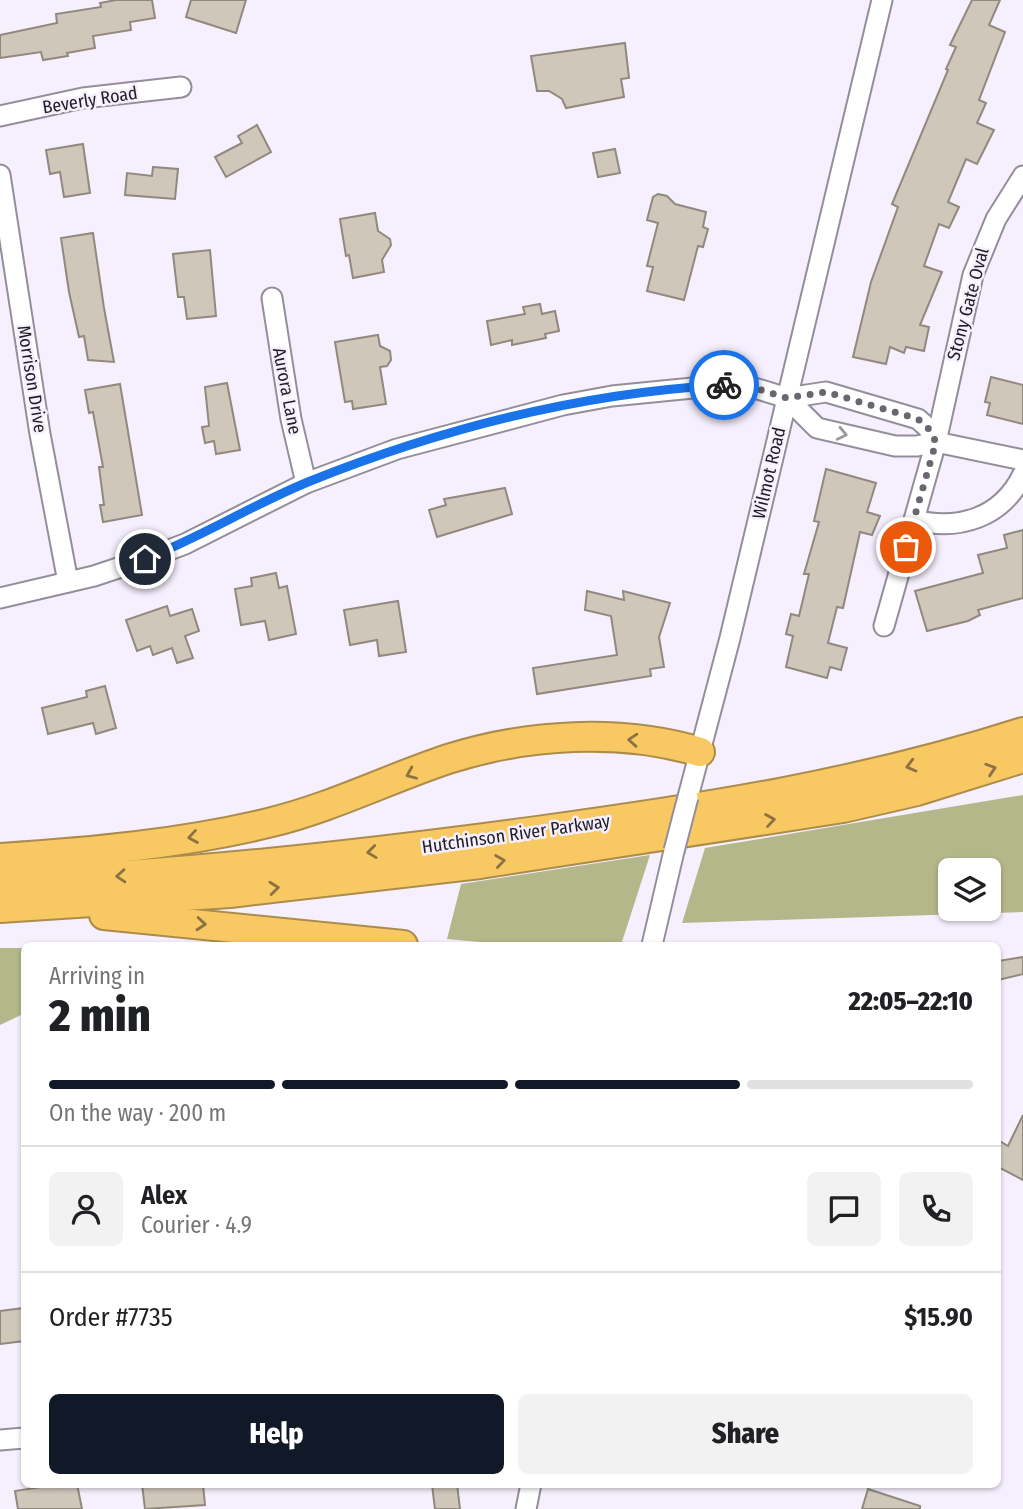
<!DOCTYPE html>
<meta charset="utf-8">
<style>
:root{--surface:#fff;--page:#f2f2f2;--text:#202124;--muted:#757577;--line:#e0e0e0;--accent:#111827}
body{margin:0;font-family:"Fira Sans Condensed",sans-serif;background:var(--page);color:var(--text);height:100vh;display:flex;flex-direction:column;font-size:26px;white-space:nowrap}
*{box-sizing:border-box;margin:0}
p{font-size:23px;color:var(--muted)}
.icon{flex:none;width:38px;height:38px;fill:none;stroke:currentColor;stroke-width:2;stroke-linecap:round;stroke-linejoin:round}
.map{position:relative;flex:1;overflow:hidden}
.details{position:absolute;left:21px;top:942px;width:980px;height:546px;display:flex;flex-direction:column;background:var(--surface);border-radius:10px;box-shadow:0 2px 5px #0004}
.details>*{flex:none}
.fabs{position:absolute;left:938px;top:858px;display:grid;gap:14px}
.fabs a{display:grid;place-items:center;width:63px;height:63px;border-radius:10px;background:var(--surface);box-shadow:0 2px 5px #0004;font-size:35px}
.pin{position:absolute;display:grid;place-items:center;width:60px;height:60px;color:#fff;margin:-30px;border:4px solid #fff;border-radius:50%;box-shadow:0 2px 7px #0007}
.courier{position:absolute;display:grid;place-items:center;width:70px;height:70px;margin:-35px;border:5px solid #1a73e8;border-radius:50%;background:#fff;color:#222;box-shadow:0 2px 9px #0007}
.summary em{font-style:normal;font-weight:800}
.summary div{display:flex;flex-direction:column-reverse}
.summary{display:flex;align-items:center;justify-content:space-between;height:119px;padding:0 28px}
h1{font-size:46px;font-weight:800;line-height:52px}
.bar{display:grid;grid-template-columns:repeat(4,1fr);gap:10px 7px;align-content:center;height:84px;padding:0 28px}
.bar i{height:9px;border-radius:5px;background:var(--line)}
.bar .selected{background:var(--accent)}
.bar p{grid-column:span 4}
.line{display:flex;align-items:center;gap:18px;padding:0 28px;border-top:2px solid var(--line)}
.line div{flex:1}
.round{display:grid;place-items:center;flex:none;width:74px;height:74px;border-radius:10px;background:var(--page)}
.cta{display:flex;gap:14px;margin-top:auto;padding:14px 28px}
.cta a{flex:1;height:80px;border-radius:10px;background:var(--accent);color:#fff;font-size:28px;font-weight:800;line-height:80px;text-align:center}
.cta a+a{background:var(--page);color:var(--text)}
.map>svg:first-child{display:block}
.forest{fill:#b4b78a;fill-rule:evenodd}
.building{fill:#d0c7bb;stroke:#91897e;stroke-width:2}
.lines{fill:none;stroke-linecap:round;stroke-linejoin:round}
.minor-casing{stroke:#948e9a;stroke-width:23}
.highway-casing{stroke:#ac8c4c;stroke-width:32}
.minor{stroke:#fff;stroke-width:19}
.highway{stroke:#f8c863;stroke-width:28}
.minor-bridge-casing{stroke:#948e9a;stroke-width:23;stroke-linecap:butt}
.minor-bridge{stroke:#fff;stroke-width:19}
.oneway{stroke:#9a999c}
.oneway2{stroke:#8c7242}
.done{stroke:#6a666f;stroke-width:7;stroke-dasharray:0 12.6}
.route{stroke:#1a73e8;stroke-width:9}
.labels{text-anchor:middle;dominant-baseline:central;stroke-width:5;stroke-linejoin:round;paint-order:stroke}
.street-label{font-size:18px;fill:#1f1d22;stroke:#f6effd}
</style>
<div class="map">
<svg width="1023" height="1509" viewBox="0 0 1023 1509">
<rect width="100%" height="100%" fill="#f6effd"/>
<g class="forest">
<path d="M1023,795v117l-341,11 23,-75zM950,870h39v38h-39z"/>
<polygon points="650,855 621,945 513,945 447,939 461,884"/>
<polygon points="0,948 24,948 24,1018 21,1015 0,1025"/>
</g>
<g class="building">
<polygon points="116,0 152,0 155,18 130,22 131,30 93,36 95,48 67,53 68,56 43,60 41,52 0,58 0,35 57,23 56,14 101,7 100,3"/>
<polygon points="191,0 246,0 236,33 186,17"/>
<polygon points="972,0 1000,0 989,25 1005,32 979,100 986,103 977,123 994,130 977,164 966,159 948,202 959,207 949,228 939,224 924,266 942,272 920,325 929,327 924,351 906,347 904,353 890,347 886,364 853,357 871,282 898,207 892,204 948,70 946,69 956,47 950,45"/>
<polygon points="625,43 629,78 621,79 624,97 566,108 562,99 549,91 537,91 531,56"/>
<polygon points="257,125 271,152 226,177 215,157 242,143 238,136"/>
<polygon points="83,144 90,193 64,197 60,172 50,174 46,150"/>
<polygon points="615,149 620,173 598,177 593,153"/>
<polygon points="153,167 178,169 175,199 125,195 127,173 152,176"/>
<polygon points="658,194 667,196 675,204 706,212 703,227 708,229 703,247 698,246 684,300 647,291 653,267 647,266 658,223 647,220 653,197"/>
<polygon points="375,213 378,231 390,239 391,245 382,260 384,272 353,278 349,255 346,256 340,219"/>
<polygon points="93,233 104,308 114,362 88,360 84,336 79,337 69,292 61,238"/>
<polygon points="210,250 216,316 187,319 184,297 178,297 173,254"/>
<polygon points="540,304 542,314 555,311 559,331 545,334 546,338 512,345 512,340 491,345 487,321 525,314 523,307"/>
<polygon points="378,335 380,346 390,351 391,360 387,366 380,367 386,404 353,409 352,401 345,402 335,342"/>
<polygon points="991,377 1023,385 1023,424 987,415 990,403 985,402"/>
<polygon points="227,383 240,450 216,454 214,441 205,443 202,427 209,426 205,387"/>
<polygon points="120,384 142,515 103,522 100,505 104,505 99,467 103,467 93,412 89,413 85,390"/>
<polygon points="826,469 876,483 867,512 880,516 872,535 860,532 843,608 837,607 828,643 847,648 841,670 830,667 827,678 786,667 793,636 786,634 791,614 799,616 809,574 804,574 819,522 814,521"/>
<polygon points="505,488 512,514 437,537 429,510 446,505 444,499"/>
<polygon points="1023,530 1023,598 978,610 980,615 968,621 927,631 915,591 983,573 978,555 1007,548 1004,535"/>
<polygon points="276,573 279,588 287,586 296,634 269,640 265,621 241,625 235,589 252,586 251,578"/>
<polygon points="587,591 624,600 623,591 670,603 659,637 664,667 650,669 651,676 537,694 533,668 617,655 611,616 585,610"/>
<polygon points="398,601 406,652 379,656 377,640 350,645 344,610"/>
<polygon points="167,606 170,616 192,609 199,631 185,636 193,658 177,663 172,648 153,655 150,646 137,651 126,620"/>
<polygon points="105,686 116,728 96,734 93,723 48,734 42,708 87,697 86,691"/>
<polygon points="1023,957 1023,974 998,980 998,961"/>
<polygon points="1023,1115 1023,1180 998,1167 998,1140 1008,1146"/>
<polygon points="24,1308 24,1341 0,1344 0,1311"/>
<polygon points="59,1484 60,1487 77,1484 82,1509 18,1509 15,1491"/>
<polygon points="142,1484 203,1484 205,1505 145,1509"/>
<polygon points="457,1484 460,1509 435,1509 432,1485"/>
<polygon points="868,1489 920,1506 920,1509 862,1509"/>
</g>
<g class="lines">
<g class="minor-casing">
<g id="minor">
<polyline points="0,116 83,98 181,87"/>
<polyline points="0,175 40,434 68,582"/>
<polyline points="272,298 291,419 306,483"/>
<polyline points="787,398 817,428 895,446 917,446 936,442 1023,460"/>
<path d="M914,520c45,11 88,-2 109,-46"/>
<polyline points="0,598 94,576 145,559 185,544 306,483 397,449 563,405 612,396 723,385 748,386 787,398 826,392 918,419 928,428 936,442"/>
<polyline points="884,626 936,442 973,275 996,219 1023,176"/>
<polyline points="688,797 730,638 882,0"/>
<polyline points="652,945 674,851"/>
<polyline points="0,1440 24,1438"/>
<polyline points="526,1509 531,1484"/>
</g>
</g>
<g class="highway-casing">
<g id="highway">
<path d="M0,858c90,-6 181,-14 268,-35 63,-15 120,-44 180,-64 79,-25 172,-31 252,-7"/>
<path d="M0,882c180,-7 358,-27 537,-51 168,-23 324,-47 486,-99"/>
<polyline points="0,908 230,893 480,864 843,808 917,791 1023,758"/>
<polyline points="104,915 403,945"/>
</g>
</g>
<use href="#minor" class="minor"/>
<use href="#highway" class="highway"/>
<g class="minor-bridge-casing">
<polyline id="minor-bridge" points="674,851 688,797"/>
</g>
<use href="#minor-bridge" class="minor-bridge"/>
</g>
<defs><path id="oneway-chevron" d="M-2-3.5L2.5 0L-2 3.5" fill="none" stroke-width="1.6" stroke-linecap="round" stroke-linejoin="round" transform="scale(1.75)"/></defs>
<use class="oneway" href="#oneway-chevron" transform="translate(842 434) rotate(13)"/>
<g class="oneway2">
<use href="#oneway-chevron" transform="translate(633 740) rotate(-176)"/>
<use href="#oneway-chevron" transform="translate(911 766) rotate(165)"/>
<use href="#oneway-chevron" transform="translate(991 769) rotate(-18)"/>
<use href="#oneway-chevron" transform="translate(411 774) rotate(157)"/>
<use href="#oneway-chevron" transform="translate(770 820) rotate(-9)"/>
<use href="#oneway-chevron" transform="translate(193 837) rotate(171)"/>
<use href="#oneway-chevron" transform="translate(372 852) rotate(173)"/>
<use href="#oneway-chevron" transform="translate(500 861) rotate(-8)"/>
<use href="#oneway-chevron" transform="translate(121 876) rotate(176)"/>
<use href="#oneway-chevron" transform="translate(274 888) rotate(-6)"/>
<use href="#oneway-chevron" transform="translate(201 924) rotate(5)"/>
</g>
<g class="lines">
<polyline class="done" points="724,385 748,386 787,398 826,392 918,419 928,428 936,442 906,547"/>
<path class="route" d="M145,559c56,-22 107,-54 163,-77 132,-53 273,-89 416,-97"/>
</g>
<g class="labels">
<g class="street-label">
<text transform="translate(90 100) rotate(-9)">Beverly Road</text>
<text transform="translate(968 304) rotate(-75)">Stony Gate Oval</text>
<text transform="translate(32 379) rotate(81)">Morrison Drive</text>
<text transform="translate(287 391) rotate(79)">Aurora Lane</text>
<text transform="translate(769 473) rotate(-77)">Wilmot Road</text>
<text transform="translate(516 834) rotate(-8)">Hutchinson River Parkway</text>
</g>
</g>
</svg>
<div class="fabs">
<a><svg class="icon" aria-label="layers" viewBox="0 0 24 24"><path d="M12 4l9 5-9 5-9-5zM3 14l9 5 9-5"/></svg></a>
</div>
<div class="pin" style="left:906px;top:547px;background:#ea580c"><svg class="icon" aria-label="bag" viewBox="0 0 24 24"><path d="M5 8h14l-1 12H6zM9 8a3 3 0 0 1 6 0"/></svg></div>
<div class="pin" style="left:145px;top:559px;background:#1f2937"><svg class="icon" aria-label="home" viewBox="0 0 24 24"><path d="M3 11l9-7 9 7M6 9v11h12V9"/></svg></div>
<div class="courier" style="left:724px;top:385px"><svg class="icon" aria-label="bike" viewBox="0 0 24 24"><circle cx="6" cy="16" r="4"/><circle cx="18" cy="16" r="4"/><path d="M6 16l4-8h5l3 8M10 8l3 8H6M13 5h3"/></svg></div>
<section class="details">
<div class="summary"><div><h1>2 min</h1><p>Arriving in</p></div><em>22:05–22:10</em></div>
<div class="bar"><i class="selected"></i><i class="selected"></i><i class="selected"></i><i></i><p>On the way · 200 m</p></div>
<div class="line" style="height:126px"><a class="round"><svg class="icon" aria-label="person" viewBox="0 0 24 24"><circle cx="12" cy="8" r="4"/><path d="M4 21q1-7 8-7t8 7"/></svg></a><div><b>Alex</b><p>Courier · 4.9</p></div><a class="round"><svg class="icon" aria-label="chat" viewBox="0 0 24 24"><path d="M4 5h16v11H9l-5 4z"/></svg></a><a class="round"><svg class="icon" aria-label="phone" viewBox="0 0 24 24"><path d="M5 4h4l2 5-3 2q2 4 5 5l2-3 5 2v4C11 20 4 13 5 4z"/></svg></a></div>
<div class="line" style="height:91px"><div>Order #7735</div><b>$15.90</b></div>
<div class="cta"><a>Help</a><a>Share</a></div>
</section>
</div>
